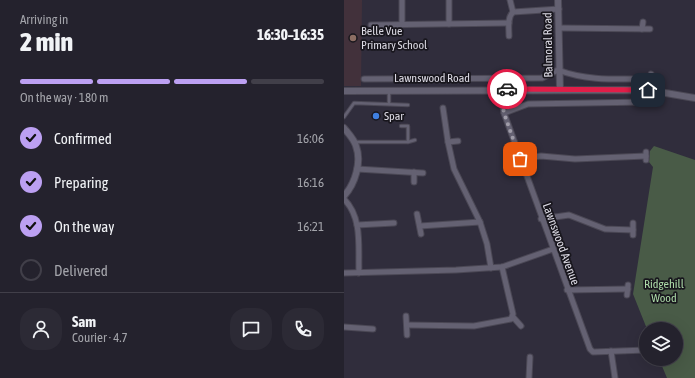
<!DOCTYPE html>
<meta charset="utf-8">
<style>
:root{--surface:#24222d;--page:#2c2a35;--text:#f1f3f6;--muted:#a3a4aa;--line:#413f49;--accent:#bca0f2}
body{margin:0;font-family:"Asap Condensed",sans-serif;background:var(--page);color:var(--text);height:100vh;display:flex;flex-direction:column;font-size:15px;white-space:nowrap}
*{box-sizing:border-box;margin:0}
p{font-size:13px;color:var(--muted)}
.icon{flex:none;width:22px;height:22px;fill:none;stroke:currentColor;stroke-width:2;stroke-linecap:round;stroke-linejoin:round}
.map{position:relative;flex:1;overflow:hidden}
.side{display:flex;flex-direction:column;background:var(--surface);width:344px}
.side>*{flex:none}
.tools{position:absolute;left:295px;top:322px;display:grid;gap:8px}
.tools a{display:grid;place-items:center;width:44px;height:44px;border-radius:50%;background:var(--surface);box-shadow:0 4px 16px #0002,0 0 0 1px var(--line);font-size:20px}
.pin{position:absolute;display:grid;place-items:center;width:34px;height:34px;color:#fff;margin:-17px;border-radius:8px;box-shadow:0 2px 6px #0006}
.courier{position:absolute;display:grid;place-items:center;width:40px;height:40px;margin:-20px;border:3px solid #e11d48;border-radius:50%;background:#fff;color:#222;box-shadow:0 1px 5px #0007}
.summary em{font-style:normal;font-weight:800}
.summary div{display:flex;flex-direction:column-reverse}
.summary{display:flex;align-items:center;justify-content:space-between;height:68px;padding:0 20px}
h1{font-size:26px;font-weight:800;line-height:30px}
.bar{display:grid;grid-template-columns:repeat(4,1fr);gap:6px 4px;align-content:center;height:48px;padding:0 20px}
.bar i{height:5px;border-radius:3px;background:var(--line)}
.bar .selected{background:var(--accent)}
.bar p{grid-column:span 4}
.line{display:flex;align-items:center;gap:10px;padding:0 20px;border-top:1px solid var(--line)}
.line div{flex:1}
.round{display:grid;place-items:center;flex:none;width:42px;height:42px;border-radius:16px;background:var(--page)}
ol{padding:0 20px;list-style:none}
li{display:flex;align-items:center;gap:12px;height:44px}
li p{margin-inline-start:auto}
li .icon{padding:4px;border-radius:50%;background:var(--accent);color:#111;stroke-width:4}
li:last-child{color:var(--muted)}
li i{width:22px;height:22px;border:2px solid var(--line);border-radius:50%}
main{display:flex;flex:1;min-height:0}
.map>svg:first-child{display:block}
.education{fill:#42313b}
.green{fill:#495b47}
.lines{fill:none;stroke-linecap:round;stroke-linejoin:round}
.service-casing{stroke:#4b4855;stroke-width:4.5}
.minor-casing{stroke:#4b4855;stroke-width:7}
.tertiary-casing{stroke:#4b4855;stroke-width:8}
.service{stroke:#646172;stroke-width:2.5}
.minor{stroke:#646172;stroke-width:5}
.tertiary{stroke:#646172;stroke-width:6}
.done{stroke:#a09da9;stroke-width:4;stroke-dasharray:0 7.2}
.route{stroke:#e11d48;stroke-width:5}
.education-dot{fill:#8d6e63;stroke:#18161d;stroke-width:1.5}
.shop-dot{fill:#3f7fe0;stroke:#18161d;stroke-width:1.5}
.labels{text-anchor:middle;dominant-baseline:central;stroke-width:3.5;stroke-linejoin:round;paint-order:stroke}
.poi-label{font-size:12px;fill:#dcdae4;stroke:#18161d;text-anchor:start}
.street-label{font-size:12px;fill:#dcdae4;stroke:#18161d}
.park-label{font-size:12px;fill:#addba8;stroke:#18161d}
</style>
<main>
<section class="side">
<div class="summary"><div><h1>2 min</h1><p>Arriving in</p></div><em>16:30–16:35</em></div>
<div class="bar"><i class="selected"></i><i class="selected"></i><i class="selected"></i><i></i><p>On the way · 180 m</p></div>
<ol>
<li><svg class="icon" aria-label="check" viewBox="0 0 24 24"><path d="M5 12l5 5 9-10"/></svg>Confirmed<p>16:06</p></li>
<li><svg class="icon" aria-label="check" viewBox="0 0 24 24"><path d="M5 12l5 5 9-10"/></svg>Preparing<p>16:16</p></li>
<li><svg class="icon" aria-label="check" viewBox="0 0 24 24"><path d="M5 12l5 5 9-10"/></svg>On the way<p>16:21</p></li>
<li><i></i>Delivered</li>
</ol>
<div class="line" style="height:72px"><a class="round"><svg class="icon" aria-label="person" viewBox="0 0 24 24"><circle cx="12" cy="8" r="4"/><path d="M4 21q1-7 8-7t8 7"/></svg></a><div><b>Sam</b><p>Courier · 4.7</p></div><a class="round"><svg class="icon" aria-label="chat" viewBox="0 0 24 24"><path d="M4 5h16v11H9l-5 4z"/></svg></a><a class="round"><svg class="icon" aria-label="phone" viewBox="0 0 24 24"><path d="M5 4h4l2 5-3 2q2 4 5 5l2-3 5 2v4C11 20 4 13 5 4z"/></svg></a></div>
</section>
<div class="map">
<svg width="351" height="378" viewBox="0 0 351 378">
<rect width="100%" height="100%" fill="#302d3c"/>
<polygon class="education" points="0,0 18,0 17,86 0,86"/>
<polygon class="green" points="310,146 351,160 351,378 323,378 315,359 332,359 332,329 303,329 289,294 309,167 305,162 306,151"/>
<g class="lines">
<g class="service-casing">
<g id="service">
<polyline points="45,92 45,104"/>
<polyline points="0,117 10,103 64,105"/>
<polyline points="57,126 64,126 64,142"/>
<polyline points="11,142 64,142 71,140"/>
</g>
</g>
<g class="minor-casing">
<g id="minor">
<polyline points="166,0 169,12 215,9"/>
<polyline points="58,24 58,0"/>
<polyline points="105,24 105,0"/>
<polyline points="27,25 165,23"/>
<polyline points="215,28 306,29"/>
<polyline points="298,29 299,22"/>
<path d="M165,36c0,-8 -2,-18 4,-24"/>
<polyline points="307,74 306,77 314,80"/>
<path d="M20,79l178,-1 16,-8c29,11 58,9 88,9l4,-2"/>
<polyline points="156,89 160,113 246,349 249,352 302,350"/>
<polyline points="99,108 104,142 110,169 136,222 143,244 147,268"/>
<polyline points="160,113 184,104 301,102"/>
<polyline points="104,142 114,141"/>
<polyline points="302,152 302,160"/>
<polyline points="176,159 197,156 231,159 302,156"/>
<polyline points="13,169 79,173"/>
<polyline points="70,182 70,172"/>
<path d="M0,199c19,19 14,49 15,74"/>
<polyline points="73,214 77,234"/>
<polyline points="197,219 225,215 261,229 289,230"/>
<polyline points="289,223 289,235"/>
<polyline points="13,225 50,223"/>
<polyline points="76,226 136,222"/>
<polyline points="0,273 112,270 158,267 209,249"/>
<polyline points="223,290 284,289"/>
<polyline points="283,295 284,285"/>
<polyline points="62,316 63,335"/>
<polyline points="169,317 177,326"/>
<polyline points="63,325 130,326 167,319 169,314 158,267"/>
<polyline points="0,327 29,329"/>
<polyline points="267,351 271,378"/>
<polyline points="185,378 186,357"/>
</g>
</g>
<g class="tertiary-casing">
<g id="tertiary">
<polyline points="214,0 216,90"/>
<polyline points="0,91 304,90 351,98"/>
<path d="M0,128c4,5 10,11 12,18 6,16 -1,38 -12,50"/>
</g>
</g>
<use href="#service" class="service"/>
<use href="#minor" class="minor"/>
<use href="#tertiary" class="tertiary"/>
</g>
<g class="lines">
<polyline class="done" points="163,89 156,89 160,113 176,159"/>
<polyline class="route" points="163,89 304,90"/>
</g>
<circle class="education-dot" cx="9" cy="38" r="4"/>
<circle class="shop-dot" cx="32" cy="116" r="4"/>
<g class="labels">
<g class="poi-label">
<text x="17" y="31">Belle Vue<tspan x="17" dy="14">Primary School</tspan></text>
<text x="40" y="116">Spar</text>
</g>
<g class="street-label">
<text transform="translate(204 45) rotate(-91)">Balmoral Road</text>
<text x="88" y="78">Lawnswood Road</text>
<text transform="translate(217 244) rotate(70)">Lawnswood Avenue</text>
</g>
<g class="park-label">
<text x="320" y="284">Ridgehill<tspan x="320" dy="14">Wood</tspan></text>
</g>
</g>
</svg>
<div class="tools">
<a><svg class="icon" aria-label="layers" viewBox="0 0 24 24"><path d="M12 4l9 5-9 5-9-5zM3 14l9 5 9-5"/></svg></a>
</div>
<div class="pin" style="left:176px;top:159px;background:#ea580c"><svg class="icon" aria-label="bag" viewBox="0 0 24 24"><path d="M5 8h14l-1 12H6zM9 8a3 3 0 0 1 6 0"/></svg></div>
<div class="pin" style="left:304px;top:90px;background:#1f2937"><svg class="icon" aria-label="home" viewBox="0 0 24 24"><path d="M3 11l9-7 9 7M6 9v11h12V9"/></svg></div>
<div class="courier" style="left:163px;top:89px"><svg class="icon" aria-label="car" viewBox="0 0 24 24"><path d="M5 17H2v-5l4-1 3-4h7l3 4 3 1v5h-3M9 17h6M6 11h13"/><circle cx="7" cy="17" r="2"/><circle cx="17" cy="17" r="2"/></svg></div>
</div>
</main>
